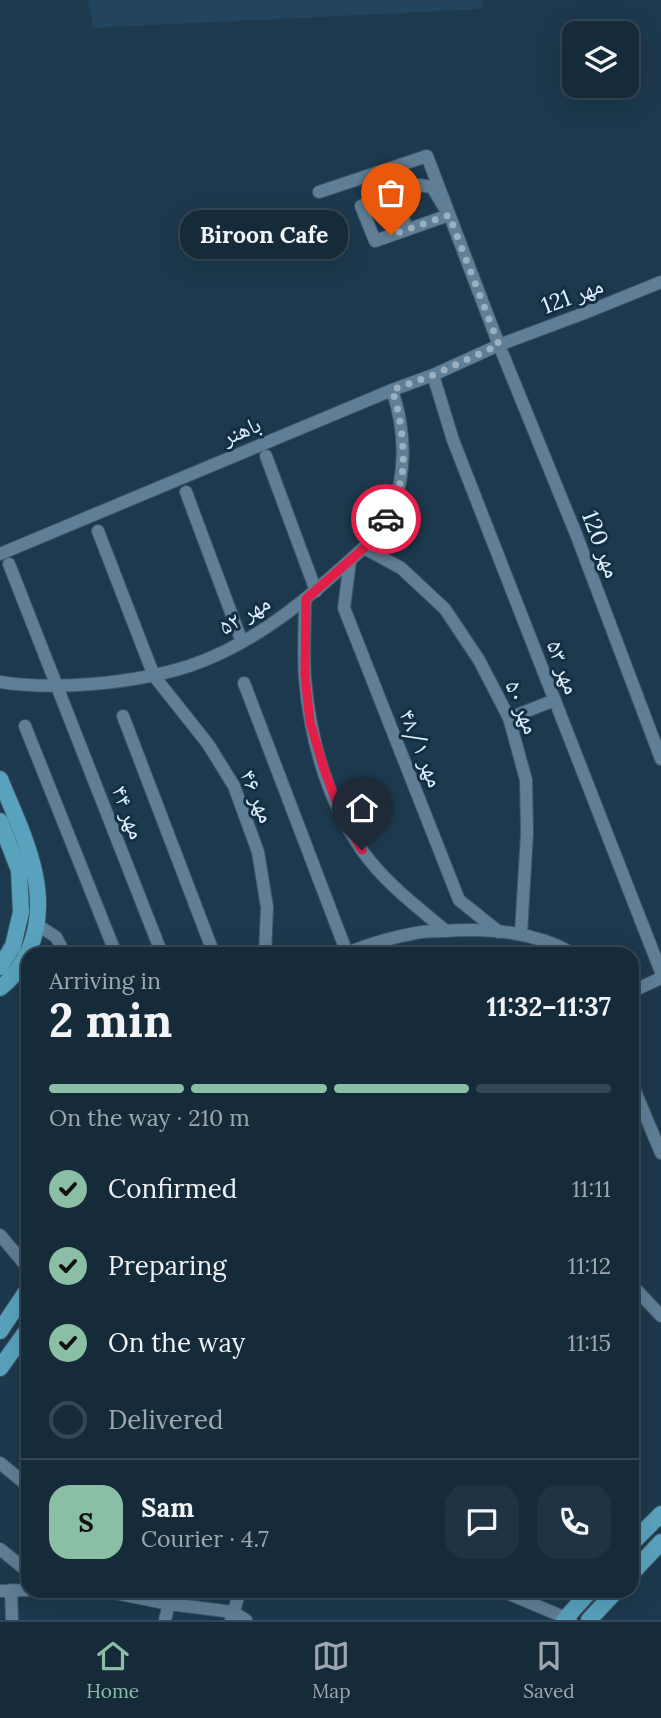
<!DOCTYPE html>
<meta charset="utf-8">
<style>
:root{--surface:#162b3a;--page:#1f3342;--text:#f1f3f6;--muted:#9ea7af;--line:#354754;--accent:#8abfa5}
body{margin:0;font-family:Lora,"Noto Naskh Arabic",serif;background:var(--page);color:var(--text);height:100vh;display:flex;flex-direction:column;font-size:26px;white-space:nowrap}
*{box-sizing:border-box;margin:0}
p{font-size:23px;color:var(--muted)}
.icon{flex:none;width:38px;height:38px;fill:none;stroke:currentColor;stroke-width:2;stroke-linecap:round;stroke-linejoin:round}
.map{position:relative;flex:1;overflow:hidden}
.details{position:absolute;left:21px;top:947px;width:618px;height:651px;display:flex;flex-direction:column;background:var(--surface);border-radius:21px;box-shadow:0 7px 28px #0002,0 0 0 2px var(--line)}
.details>*{flex:none}
.buttons{position:absolute;left:562px;top:21px;display:grid;gap:14px}
.buttons a{display:grid;place-items:center;width:77px;height:77px;border-radius:14px;background:var(--surface);box-shadow:0 7px 28px #0002,0 0 0 2px var(--line);font-size:35px}
.pin{position:absolute;display:grid;place-items:center;width:60px;height:60px;color:#fff;margin:-72px -30px;border-radius:50% 50% 50% 0;rotate:-45deg;box-shadow:0 0 7px #0007}
.pin .icon{rotate:45deg}
.courier{position:absolute;display:grid;place-items:center;width:70px;height:70px;margin:-35px;border:5px solid #e11d48;border-radius:50%;background:#fff;color:#222;box-shadow:0 2px 9px #0007}
.bubble{position:absolute;height:49px;border-radius:21px;background:var(--surface);box-shadow:0 7px 28px #0002,0 0 0 2px var(--line);font-size:23px;font-weight:700;line-height:49px;text-align:center}
.headline em{font-style:normal;font-weight:700}
.headline div{display:flex;flex-direction:column-reverse}
.headline{display:flex;align-items:center;justify-content:space-between;height:119px;padding:0 28px}
h1{font-size:46px;font-weight:700;line-height:52px}
.bar{display:grid;grid-template-columns:repeat(4,1fr);gap:10px 7px;align-content:center;height:84px;padding:0 28px}
.bar i{height:9px;border-radius:5px;background:var(--line)}
.bar .selected{background:var(--accent)}
.bar p{grid-column:span 4}
.line{display:flex;align-items:center;gap:18px;padding:0 28px;border-top:2px solid var(--line)}
.line div{flex:1}
.round{display:grid;place-items:center;flex:none;width:74px;height:74px;border-radius:21px;background:var(--page)}
ol{padding:0 28px;list-style:none}
li{display:flex;align-items:center;gap:21px;height:77px}
li p{margin-inline-start:auto}
li .icon{padding:7px;border-radius:50%;background:var(--accent);color:#111;stroke-width:4}
li:last-child{color:var(--muted)}
li i{width:38px;height:38px;border:4px solid var(--line);border-radius:50%}
.menu{display:flex;justify-content:space-around;align-items:center;height:98px;border-top:2px solid var(--line);background:var(--surface);font-size:19px;color:var(--muted)}
.menu a{display:grid;justify-items:center;gap:4px}
.menu .selected{color:var(--accent)}
.map>svg:first-child{display:block}
.built{fill:#22445d}
.lines{fill:none;stroke-linecap:round;stroke-linejoin:round}
.minor-casing{stroke:#3d5667;stroke-width:14}
.major-casing{stroke:#3d5667;stroke-width:18}
.minor{stroke:#607e95;stroke-width:12}
.major{stroke:#59a2bd;stroke-width:16}
.done{stroke:#9aafbf;stroke-width:7;stroke-dasharray:0 12.6}
.route{stroke:#e11d48;stroke-width:9}
.labels{text-anchor:middle;dominant-baseline:central;stroke-width:6;stroke-linejoin:round;paint-order:stroke}
.street-label{font-size:23px;fill:#deeefc;stroke:#132f42}
</style>
<div class="map">
<svg width="661" height="1620" viewBox="0 0 661 1620">
<rect width="100%" height="100%" fill="#1d394d"/>
<polygon class="built" points="88,0 483,0 482,9 93,28"/>
<g class="lines">
<g class="minor-casing">
<g id="minor">
<polygon points="419,185 432,187 449,215 375,241 361,206"/>
<polyline points="319,192 427,156 499,345 576,534 661,759"/>
<polyline points="394,194 407,229"/>
<polyline points="433,375 453,440 661,972"/>
<polyline points="266,456 316,591"/>
<polyline points="186,492 242,642"/>
<polyline points="98,531 154,676 208,744 234,786 258,852 267,907 265,954"/>
<polyline points="364,548 401,568 445,609 479,660 509,718 526,780 527,833 521,933"/>
<polyline points="0,554 392,390 433,375 499,345 582,314 661,282"/>
<polyline points="350,561 344,608 459,900 499,932"/>
<polyline points="9,564 162,954"/>
<path d="M305,599c0,26 -2,54 0,80 5,59 22,121 56,170 23,33 55,57 85,82"/>
<path d="M0,682c55,9 136,1 189,-16 57,-19 107,-57 151,-97 17,-15 35,-30 47,-50 21,-38 19,-89 5,-129"/>
<polyline points="244,683 347,953"/>
<polyline points="123,716 214,954"/>
<polyline points="509,718 555,700"/>
<polyline points="25,726 116,954"/>
<polyline points="36,924 56,937 65,954"/>
<path d="M344,954c23,-9 48,-17 72,-21 9,-2 19,-2 27,-2 45,-3 91,0 131,23"/>
<polyline points="632,996 635,990 661,978"/>
<polyline points="632,1084 661,1153"/>
<polyline points="0,1235 28,1268"/>
<polyline points="632,1285 661,1316"/>
<polyline points="0,1463 28,1486"/>
<polyline points="0,1549 26,1570"/>
<polyline points="11,1590 12,1620"/>
<polyline points="0,1591 28,1590"/>
<polyline points="105,1591 169,1604 233,1612 246,1620"/>
<polyline points="502,1591 571,1620"/>
<polyline points="165,1620 169,1604"/>
<polyline points="231,1620 240,1591"/>
</g>
</g>
<g class="major-casing">
<g id="major">
<path d="M0,779c22,54 54,113 29,171 -7,14 -16,29 -29,38"/>
<polyline points="0,821 19,870 21,912 13,946 0,967"/>
<polyline points="0,1331 28,1289"/>
<polyline points="0,1368 28,1329"/>
<polyline points="632,1543 661,1514"/>
<polyline points="632,1573 661,1542"/>
<polyline points="564,1620 590,1591"/>
<polyline points="589,1620 616,1591"/>
</g>
</g>
<use href="#minor" class="minor"/>
<use href="#major" class="major"/>
</g>
<g class="lines">
<path class="done" d="M386,519c7,-16 16,-35 17,-53 1,-24 -3,-54 -11,-76l41,-15 66,-30 -50,-130 -58,20"/>
<polyline class="route" points="362,850 340,812 324,769 310,722 305,676 306,599 364,548 386,519"/>
</g>
<g class="labels">
<g class="street-label">
<text transform="translate(572 295) rotate(-21)">مهر 121</text>
<text transform="translate(241 430) rotate(-23)">باهنر</text>
<text transform="translate(602 544) rotate(69)">مهر 120</text>
<text transform="translate(244 614) rotate(-31)">مهر ۵۲</text>
<text transform="translate(564 667) rotate(69)">مهر ۵۳</text>
<text transform="translate(523 707) rotate(68)">مهر ۵۰</text>
<text transform="translate(422 748) rotate(68)">مهر ۴۸/۱</text>
<text transform="translate(258 796) rotate(67)">مهر ۴۶</text>
<text transform="translate(129 812) rotate(69)">مهر ۴۴</text>
</g>
</g>
</svg>
<div class="buttons">
<a><svg class="icon" aria-label="layers" viewBox="0 0 24 24"><path d="M12 4l9 5-9 5-9-5zM3 14l9 5 9-5"/></svg></a>
</div>
<div class="pin" style="left:391px;top:235px;background:#ea580c"><svg class="icon" aria-label="bag" viewBox="0 0 24 24"><path d="M5 8h14l-1 12H6zM9 8a3 3 0 0 1 6 0"/></svg></div>
<div class="pin" style="left:362px;top:850px;background:#1f2937"><svg class="icon" aria-label="home" viewBox="0 0 24 24"><path d="M3 11l9-7 9 7M6 9v11h12V9"/></svg></div>
<div class="courier" style="left:386px;top:519px"><svg class="icon" aria-label="car" viewBox="0 0 24 24"><path d="M5 17H2v-5l4-1 3-4h7l3 4 3 1v5h-3M9 17h6M6 11h13"/><circle cx="7" cy="17" r="2"/><circle cx="17" cy="17" r="2"/></svg></div>
<div class="bubble" style="left:180px;top:210px;width:168px">Biroon Cafe</div>
<section class="details">
<div class="headline"><div><h1>2 min</h1><p>Arriving in</p></div><em>11:32–11:37</em></div>
<div class="bar"><i class="selected"></i><i class="selected"></i><i class="selected"></i><i></i><p>On the way · 210 m</p></div>
<ol>
<li><svg class="icon" aria-label="check" viewBox="0 0 24 24"><path d="M5 12l5 5 9-10"/></svg>Confirmed<p>11:11</p></li>
<li><svg class="icon" aria-label="check" viewBox="0 0 24 24"><path d="M5 12l5 5 9-10"/></svg>Preparing<p>11:12</p></li>
<li><svg class="icon" aria-label="check" viewBox="0 0 24 24"><path d="M5 12l5 5 9-10"/></svg>On the way<p>11:15</p></li>
<li><i></i>Delivered</li>
</ol>
<div class="line" style="height:126px"><b class="round" style="background:var(--accent);color:#111">S</b><div><b>Sam</b><p>Courier · 4.7</p></div><a class="round"><svg class="icon" aria-label="chat" viewBox="0 0 24 24"><path d="M4 5h16v11H9l-5 4z"/></svg></a><a class="round"><svg class="icon" aria-label="phone" viewBox="0 0 24 24"><path d="M5 4h4l2 5-3 2q2 4 5 5l2-3 5 2v4C11 20 4 13 5 4z"/></svg></a></div>
</section>
</div>
<nav class="menu">
<a class="selected"><svg class="icon" aria-label="home" viewBox="0 0 24 24"><path d="M3 11l9-7 9 7M6 9v11h12V9"/></svg>Home</a>
<a><svg class="icon" aria-label="map" viewBox="0 0 24 24"><path d="M3 6l6-2 6 2 6-2v14l-6 2-6-2-6 2zM9 4v14M15 6v14"/></svg>Map</a>
<a><svg class="icon" aria-label="saved" viewBox="0 0 24 24"><path d="M7 4h10v16l-5-4-5 4z"/></svg>Saved</a>
</nav>
